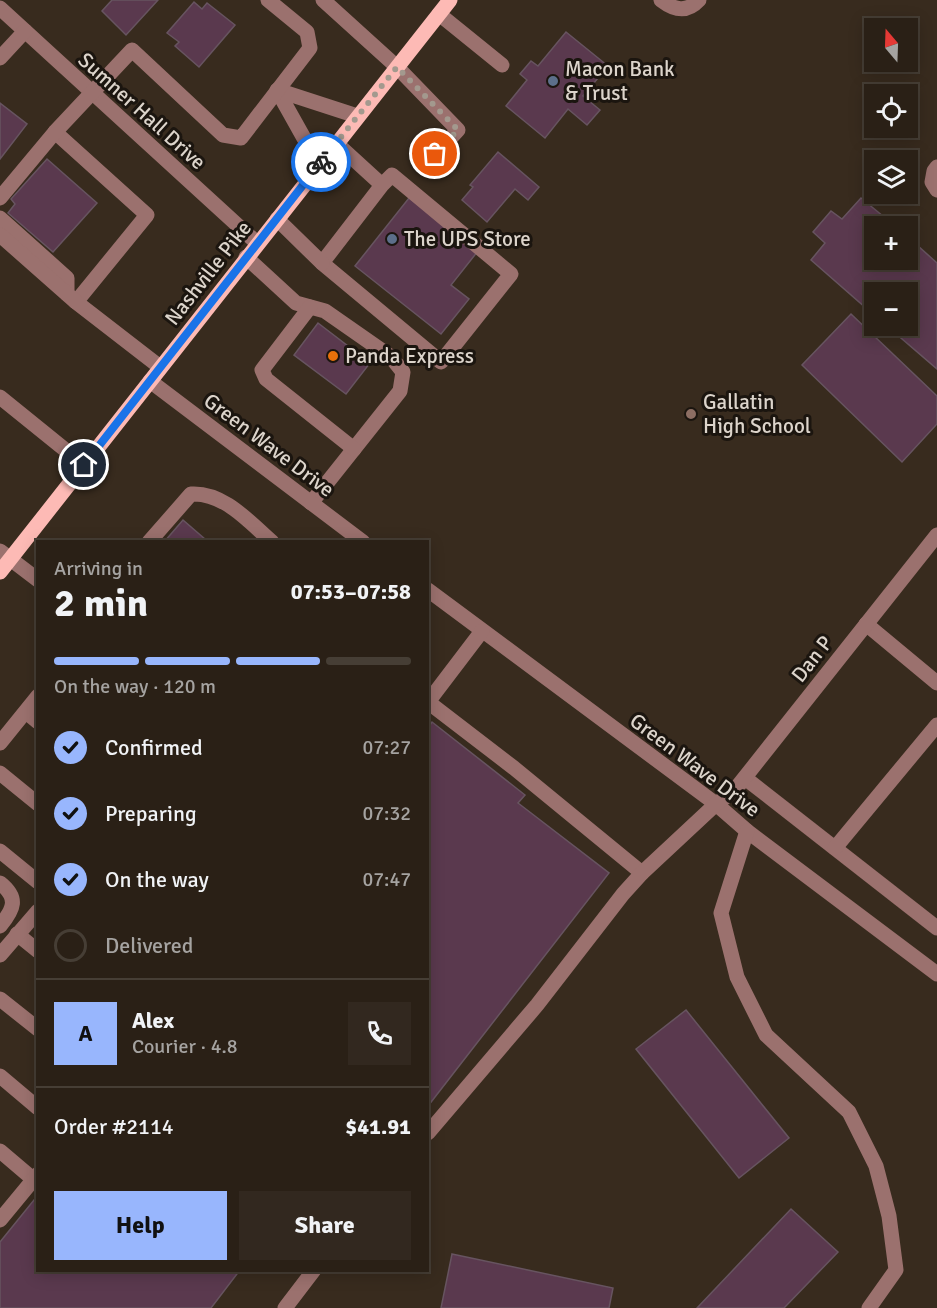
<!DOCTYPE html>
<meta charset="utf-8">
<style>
:root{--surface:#2a2016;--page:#32281f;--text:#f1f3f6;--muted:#a5a3a1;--line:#463e35;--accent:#98b6fd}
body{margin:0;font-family:Signika,sans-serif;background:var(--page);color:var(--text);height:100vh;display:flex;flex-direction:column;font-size:22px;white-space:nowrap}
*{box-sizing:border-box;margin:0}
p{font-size:20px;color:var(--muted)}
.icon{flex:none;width:33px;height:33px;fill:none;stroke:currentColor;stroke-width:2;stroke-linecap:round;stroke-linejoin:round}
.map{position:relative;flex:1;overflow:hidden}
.drawer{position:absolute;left:36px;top:540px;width:393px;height:732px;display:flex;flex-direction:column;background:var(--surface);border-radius:0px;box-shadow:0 3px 15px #0003,0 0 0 2px var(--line)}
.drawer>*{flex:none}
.needle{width:39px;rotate:341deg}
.controls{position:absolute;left:864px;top:18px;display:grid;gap:12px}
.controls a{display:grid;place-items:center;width:54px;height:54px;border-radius:0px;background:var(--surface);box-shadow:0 3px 15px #0003,0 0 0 2px var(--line);font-size:30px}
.pin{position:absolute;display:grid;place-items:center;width:51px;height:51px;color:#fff;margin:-26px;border:3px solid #fff;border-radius:50%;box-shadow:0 2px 6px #0007}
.courier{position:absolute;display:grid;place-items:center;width:60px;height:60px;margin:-30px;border:4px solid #1a73e8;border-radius:50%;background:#fff;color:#222;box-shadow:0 2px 8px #0007}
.head em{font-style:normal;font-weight:700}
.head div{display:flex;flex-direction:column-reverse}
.head{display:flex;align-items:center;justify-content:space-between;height:102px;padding:0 18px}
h1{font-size:39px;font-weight:700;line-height:45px}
.bar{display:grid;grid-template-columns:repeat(4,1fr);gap:9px 6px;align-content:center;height:72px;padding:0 18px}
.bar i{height:8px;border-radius:4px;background:var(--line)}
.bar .on{background:var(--accent)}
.bar p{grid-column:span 4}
.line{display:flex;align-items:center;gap:15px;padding:0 18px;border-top:2px solid var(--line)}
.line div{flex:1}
.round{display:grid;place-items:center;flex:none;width:63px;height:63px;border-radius:0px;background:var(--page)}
ol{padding:0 18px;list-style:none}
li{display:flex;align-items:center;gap:18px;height:66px}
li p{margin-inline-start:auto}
li .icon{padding:6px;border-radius:50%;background:var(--accent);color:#111;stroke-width:4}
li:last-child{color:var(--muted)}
li i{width:33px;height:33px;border:3px solid var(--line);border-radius:50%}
.button{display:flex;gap:12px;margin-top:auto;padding:12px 18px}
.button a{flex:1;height:69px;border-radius:0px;background:var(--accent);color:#111;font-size:24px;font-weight:700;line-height:69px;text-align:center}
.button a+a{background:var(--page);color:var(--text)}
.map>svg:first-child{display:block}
.building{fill:#5a394e;stroke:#675460;stroke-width:1.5}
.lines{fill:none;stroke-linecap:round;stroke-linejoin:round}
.minor{stroke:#9b716e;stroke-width:15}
.major{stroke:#fdbab5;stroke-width:15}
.done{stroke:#a3998e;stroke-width:6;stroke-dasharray:0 10.8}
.route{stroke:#1a73e8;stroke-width:8}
.service-dot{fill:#5c6f8a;stroke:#1b150f;stroke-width:2}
.food-dot{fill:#e8710a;stroke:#1b150f;stroke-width:2}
.education-dot{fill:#8d6e63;stroke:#1b150f;stroke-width:2}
.labels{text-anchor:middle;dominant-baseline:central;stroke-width:6;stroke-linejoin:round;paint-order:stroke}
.poi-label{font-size:21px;fill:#dcd4cb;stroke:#1b150f;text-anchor:start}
.street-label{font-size:21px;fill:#dcd4cb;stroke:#1b150f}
</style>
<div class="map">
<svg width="937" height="1308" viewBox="0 0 937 1308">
<rect width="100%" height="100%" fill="#382b1e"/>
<g class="building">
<polygon points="112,0 158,0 126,35 102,11"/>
<polygon points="194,2 202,9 207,3 235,25 199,67 175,46 179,42 167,33"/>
<polygon points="566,32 608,66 583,96 600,110 587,125 568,109 545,138 506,106 527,80 520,74 531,61 538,66"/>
<polygon points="0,103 27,124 0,159"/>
<polygon points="498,152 539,187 528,200 515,189 487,222 462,200 473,187 470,185"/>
<polygon points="47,159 97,203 53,252 8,213 15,204 11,199"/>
<polygon points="409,198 478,251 451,285 469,299 441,334 355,266"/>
<polygon points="861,198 895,226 874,226 874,260 908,260 908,237 937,263 937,369 887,326 908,326 908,292 874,292 874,315 811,260 825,243 813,232 831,211 842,219"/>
<polygon points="851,314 937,396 937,424 902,462 802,365"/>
<polygon points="318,323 370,363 346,394 294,355"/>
<polygon points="183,520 206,540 205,542 164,542"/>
<polygon points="432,722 525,795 518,803 609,873 428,1106 428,728"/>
<polygon points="686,1010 789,1138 739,1178 636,1049"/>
<polygon points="38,1195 38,1270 240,1270 211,1308 0,1308 0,1242"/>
<polygon points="791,1209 838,1252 784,1308 697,1308"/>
<polygon points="452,1254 613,1288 609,1308 441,1308"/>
</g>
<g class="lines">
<g class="minor">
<polyline points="323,0 397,67 458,130 436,154"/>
<path d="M661,0c13,10 26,13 38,0"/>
<polyline points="0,8 257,243"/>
<polyline points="439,14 502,65"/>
<polyline points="0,58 25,31"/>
<polyline points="55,132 147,215 76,302"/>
<polyline points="336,143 382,185 322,263 441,362 511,274 392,175 382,185"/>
<polyline points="319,165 277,90 357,116"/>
<polyline points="937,167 934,171 932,182 937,190"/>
<polyline points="0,198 55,132 132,50 223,135 241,138 310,48 307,32 268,0"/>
<polyline points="0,218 67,278 67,294"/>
<polyline points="277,219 322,263"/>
<polyline points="0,235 76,302 160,367"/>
<polyline points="246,257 296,303 325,311 391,357 403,372 400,391 311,503"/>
<polyline points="310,307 262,370 266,379 354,449"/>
<polyline points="150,381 363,542"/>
<polyline points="0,397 84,465"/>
<path d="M149,542l42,-48c33,-2 58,28 81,48"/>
<polyline points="0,551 38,580"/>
<polyline points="428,590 716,804 747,831 937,974"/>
<polyline points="866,624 937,683"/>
<polyline points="428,702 514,768 642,873"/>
<polyline points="428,702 482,631"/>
<polyline points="26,712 38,722"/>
<polyline points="0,743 38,696"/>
<polyline points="0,773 38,804"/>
<polyline points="745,778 937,928"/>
<polyline points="747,831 721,913 737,977 766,1035 849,1112 876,1166 889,1216 896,1270 869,1308"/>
<polyline points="835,848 937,725"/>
<polyline points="0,851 38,882"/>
<path d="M0,883c19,15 14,26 0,43"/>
<polyline points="17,934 38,951"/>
<polyline points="0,955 38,911"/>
<polyline points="0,999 38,1029"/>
<polyline points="0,1076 38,1108"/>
<polyline points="428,1133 537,1005 623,894 642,873 716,804 734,791 937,535"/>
<polyline points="0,1151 33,1179"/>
<polyline points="0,1220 38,1174"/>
<polyline points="285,1308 314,1270"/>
</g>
<polyline class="major" points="0,572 450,0"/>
</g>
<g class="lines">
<polyline class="done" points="321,162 397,67 458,130 435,154"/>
<polyline class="route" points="84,465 321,162"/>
</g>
<g class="service-dot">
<circle cx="553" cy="81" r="6"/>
<circle cx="392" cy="239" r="6"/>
</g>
<circle class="food-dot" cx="333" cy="356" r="6"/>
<circle class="education-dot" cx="691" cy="414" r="6"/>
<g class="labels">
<g class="poi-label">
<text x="565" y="69">Macon Bank<tspan x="565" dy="24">&amp; Trust</tspan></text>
<text x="404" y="239">The UPS Store</text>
<text x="345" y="356">Panda Express</text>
<text x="703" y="402">Gallatin<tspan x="703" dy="24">High School</tspan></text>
</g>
<g class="street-label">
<text transform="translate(142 111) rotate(42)">Sumner Hall Drive</text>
<text transform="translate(208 273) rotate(-52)">Nashville Pike</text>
<text transform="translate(269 445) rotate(37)">Green Wave Drive</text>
<text transform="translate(812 659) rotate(-52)">Dan P</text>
<text transform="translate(695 765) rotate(37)">Green Wave Drive</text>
</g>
</g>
</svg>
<div class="controls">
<a><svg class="needle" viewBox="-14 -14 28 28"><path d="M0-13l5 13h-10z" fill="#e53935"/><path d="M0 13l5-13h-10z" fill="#a5a3a1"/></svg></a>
<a><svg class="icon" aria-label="locate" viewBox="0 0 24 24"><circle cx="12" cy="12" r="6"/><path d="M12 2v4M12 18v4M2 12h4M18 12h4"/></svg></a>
<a><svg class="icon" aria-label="layers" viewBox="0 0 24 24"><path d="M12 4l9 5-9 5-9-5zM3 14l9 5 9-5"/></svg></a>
<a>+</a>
<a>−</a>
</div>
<div class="pin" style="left:435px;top:154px;background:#ea580c"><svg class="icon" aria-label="bag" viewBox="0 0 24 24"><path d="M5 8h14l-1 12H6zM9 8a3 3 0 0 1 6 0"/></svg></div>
<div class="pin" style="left:84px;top:465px;background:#1f2937"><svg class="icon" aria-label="home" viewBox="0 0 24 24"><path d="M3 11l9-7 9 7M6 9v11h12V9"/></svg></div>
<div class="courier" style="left:321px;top:162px"><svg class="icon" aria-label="bike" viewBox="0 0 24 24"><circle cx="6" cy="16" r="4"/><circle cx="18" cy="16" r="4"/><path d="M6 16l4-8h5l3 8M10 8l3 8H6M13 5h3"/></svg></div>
<section class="drawer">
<div class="head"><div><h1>2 min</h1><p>Arriving in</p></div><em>07:53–07:58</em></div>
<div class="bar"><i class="on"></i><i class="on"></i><i class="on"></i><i></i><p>On the way · 120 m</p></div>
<ol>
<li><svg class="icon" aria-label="check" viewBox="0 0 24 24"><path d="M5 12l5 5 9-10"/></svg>Confirmed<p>07:27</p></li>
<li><svg class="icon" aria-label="check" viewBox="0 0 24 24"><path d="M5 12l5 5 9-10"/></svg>Preparing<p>07:32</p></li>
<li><svg class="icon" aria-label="check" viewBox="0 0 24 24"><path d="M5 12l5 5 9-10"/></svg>On the way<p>07:47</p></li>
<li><i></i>Delivered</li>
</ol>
<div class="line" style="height:108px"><b class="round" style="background:var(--accent);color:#111">A</b><div><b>Alex</b><p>Courier · 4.8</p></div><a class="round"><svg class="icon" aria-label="phone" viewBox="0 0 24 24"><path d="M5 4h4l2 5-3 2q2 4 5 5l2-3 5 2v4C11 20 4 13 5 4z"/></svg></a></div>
<div class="line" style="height:78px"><div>Order #2114</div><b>$41.91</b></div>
<div class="button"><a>Help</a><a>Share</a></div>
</section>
</div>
